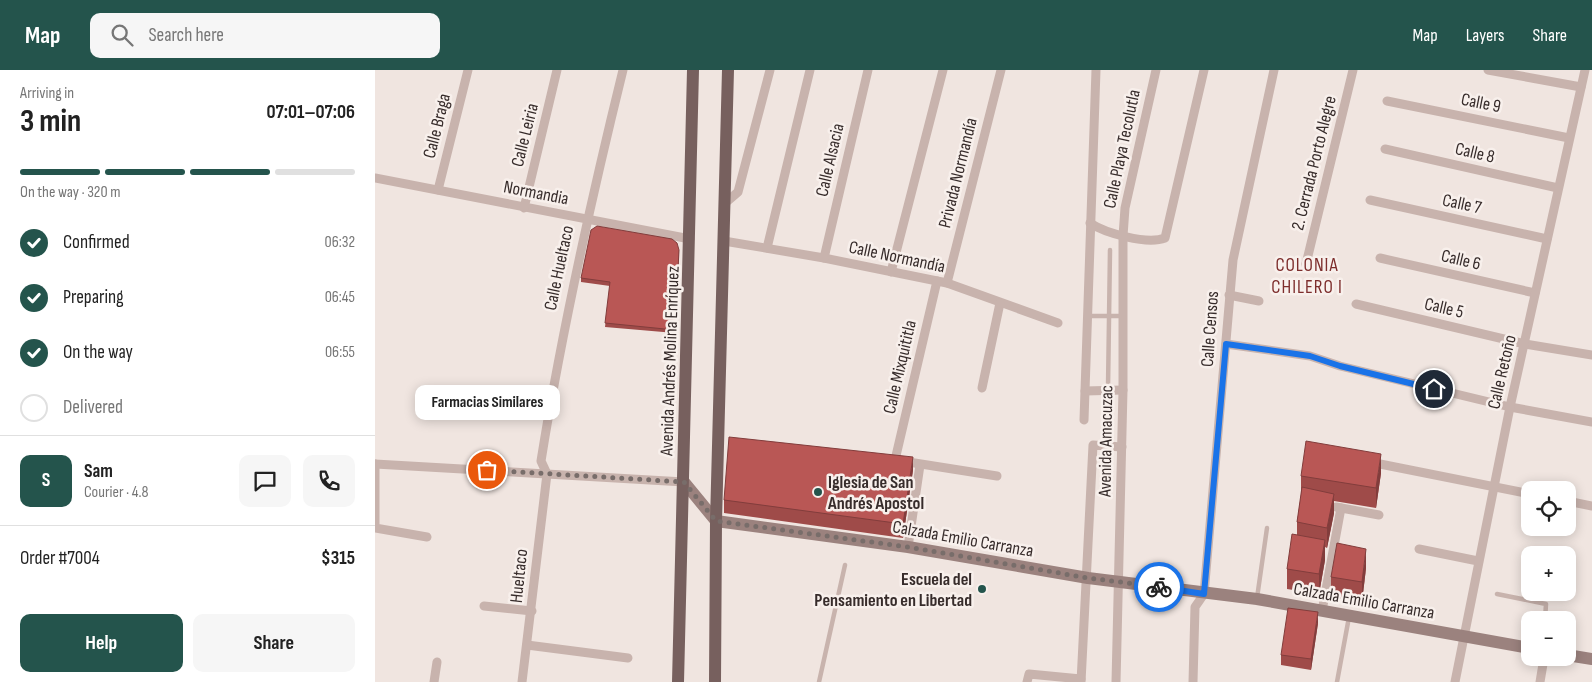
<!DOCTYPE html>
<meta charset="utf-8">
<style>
:root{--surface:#fff;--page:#f6f6f6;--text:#222;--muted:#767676;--line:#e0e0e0;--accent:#24544c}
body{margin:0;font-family:"Sofia Sans Condensed",sans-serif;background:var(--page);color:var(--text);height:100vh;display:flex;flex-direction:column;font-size:19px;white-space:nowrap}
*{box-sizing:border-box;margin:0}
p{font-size:16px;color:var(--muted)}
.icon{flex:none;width:28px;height:28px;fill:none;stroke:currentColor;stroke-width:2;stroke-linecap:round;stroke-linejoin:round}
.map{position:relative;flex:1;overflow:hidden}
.sheet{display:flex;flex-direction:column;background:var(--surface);width:375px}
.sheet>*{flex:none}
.tools{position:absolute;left:1146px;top:411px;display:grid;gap:10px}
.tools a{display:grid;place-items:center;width:55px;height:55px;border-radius:10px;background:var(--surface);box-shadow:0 2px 12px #0003;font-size:25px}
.pin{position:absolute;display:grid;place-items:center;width:42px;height:42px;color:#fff;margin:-21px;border:2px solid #fff;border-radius:50%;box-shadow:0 1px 5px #0007}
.courier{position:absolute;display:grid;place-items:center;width:50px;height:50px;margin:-25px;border:4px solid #1a73e8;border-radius:50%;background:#fff;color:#222;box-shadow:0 1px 6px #0007}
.bubble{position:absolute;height:35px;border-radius:10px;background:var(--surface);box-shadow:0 2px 12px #0003;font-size:16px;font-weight:700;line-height:35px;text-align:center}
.overview em{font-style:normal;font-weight:700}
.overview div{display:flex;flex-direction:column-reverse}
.overview{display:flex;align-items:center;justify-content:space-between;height:85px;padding:0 20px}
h1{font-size:32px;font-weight:700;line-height:38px}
.bar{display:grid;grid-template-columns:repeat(4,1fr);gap:8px 5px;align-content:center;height:60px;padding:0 20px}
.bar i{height:6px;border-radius:4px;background:var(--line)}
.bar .current{background:var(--accent)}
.bar p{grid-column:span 4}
.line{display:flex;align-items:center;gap:12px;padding:0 20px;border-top:1px solid var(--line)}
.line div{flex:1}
.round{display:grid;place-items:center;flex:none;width:52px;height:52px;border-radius:10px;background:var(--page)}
ol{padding:0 20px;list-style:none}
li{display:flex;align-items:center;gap:15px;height:55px}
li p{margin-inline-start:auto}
li .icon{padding:5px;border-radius:50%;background:var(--accent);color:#fff;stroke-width:4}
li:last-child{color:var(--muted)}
li i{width:28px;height:28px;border:2px solid var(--line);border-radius:50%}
.cta{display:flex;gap:10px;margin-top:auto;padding:10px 20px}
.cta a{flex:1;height:58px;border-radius:10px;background:var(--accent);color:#fff;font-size:20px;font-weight:700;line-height:58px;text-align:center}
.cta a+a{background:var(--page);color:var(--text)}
header{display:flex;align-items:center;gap:30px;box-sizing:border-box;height:70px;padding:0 25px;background:var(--accent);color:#fff}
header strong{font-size:24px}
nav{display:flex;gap:28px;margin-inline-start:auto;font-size:18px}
.search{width:350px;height:45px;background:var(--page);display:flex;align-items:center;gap:12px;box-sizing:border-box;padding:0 18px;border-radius:10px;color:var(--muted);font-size:19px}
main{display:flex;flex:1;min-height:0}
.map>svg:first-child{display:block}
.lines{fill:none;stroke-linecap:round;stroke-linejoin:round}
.lane{stroke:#c8b3ad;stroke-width:4.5}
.street{stroke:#c8b3ad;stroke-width:9}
.secondary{stroke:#9b827e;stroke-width:12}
.primary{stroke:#77605e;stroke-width:12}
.wall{fill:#9f4b49}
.shaded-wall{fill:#823d3c}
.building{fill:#b95755;stroke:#823d3c}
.done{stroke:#786d6a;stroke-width:5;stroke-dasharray:0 9}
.route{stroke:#1a73e8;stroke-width:6}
.poi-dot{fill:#24544c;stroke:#f8f0ec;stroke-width:2}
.labels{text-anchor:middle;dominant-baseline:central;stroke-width:5;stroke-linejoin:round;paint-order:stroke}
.street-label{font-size:18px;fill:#372c2b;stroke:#f8f0ec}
.poi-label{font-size:18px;font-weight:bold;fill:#372c2b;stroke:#f8f0ec;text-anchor:start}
.neighbourhood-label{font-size:19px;letter-spacing:1px;fill:#7d2d2c;stroke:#f8f0ec}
</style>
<header>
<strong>Map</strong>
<div class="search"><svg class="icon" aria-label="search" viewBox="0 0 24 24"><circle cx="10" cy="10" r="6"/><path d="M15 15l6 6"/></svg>Search here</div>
<nav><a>Map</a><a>Layers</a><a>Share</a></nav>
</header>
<main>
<section class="sheet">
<div class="overview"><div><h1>3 min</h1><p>Arriving in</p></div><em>07:01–07:06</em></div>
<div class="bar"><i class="current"></i><i class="current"></i><i class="current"></i><i></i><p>On the way · 320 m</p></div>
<ol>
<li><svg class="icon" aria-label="check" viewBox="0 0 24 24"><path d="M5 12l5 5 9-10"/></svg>Confirmed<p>06:32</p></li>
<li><svg class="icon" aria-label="check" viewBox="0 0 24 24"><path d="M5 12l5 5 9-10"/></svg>Preparing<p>06:45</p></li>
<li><svg class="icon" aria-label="check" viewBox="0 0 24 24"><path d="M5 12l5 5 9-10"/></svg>On the way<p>06:55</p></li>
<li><i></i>Delivered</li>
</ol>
<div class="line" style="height:90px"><b class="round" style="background:var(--accent);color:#fff">S</b><div><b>Sam</b><p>Courier · 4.8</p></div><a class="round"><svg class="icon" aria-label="chat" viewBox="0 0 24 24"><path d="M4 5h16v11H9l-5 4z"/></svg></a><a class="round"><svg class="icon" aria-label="phone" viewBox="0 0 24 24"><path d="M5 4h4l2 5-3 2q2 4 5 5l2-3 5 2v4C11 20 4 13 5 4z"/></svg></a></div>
<div class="line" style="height:65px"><div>Order #7004</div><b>$315</b></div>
<div class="cta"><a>Help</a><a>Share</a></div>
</section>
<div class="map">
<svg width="1217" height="612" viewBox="0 0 1217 612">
<rect width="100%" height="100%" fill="#f0e5e0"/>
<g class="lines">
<g class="lane">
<polyline points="713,246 749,246"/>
<polyline points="733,319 735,180"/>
<polyline points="1122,524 1171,534 1170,550"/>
<polyline points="882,528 892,458"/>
<polyline points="444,612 470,495"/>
<polyline points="962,612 974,547"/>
</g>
<g class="street">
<polyline points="1113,0 1206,17"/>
<polyline points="1012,31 1194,68"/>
<polyline points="1010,79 1183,118"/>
<polyline points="0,108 315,169"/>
<polyline points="63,120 93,0"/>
<polyline points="995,130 1172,169"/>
<polyline points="349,134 363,122 395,0"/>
<polyline points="149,138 182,0"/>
<path d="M715,153c15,10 57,22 75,15l39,-168"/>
<polyline points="349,171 449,188 572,213 683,253"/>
<polyline points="392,178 435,0"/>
<polyline points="449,188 493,0"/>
<polyline points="1005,188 1160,223"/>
<polyline points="931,194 978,0"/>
<polyline points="516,202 568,0"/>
<polyline points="572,213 626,0"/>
<polyline points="854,225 884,231"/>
<polyline points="981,234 1150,274 1217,285"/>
<polyline points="851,274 935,286 965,296 1135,337 1217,352"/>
<polyline points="607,318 625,233"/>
<polyline points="710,321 748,320"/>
<polyline points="709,350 721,0"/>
<polyline points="520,390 562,211"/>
<polyline points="527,391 622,406"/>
<polyline points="995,392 1155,424"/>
<polyline points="0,394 309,412"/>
<polyline points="0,394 0,458 52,467"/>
<polyline points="1192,431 1217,436"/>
<polyline points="961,437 1004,445"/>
<polyline points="533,477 545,395"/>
<polyline points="1044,479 1103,491"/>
<polyline points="109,536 157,541"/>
<polyline points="947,541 966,438"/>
<polyline points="152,575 253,588"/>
<polyline points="59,612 62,592"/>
<path d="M147,612l25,-208 -6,-13c21,-132 50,-261 82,-391"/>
<polyline points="652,612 654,604 706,609"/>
<polyline points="706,612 718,375 747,377"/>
<polyline points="741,612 748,320 748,166 750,138 781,0"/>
<polyline points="818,612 820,537 829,524 858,190 899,0"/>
<polyline points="1080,612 1135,337 1210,0"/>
<polyline points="1165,612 1169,588"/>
</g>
<g class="secondary">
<polyline points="309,412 341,451 533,477 713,508 882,529 1155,578"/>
<polyline points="1192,585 1217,589"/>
</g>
<g class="primary">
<polyline points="303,612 318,0"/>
<polyline points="340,612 341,451 353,0"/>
</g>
</g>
<g class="wall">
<polygon points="304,180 300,263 230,257 235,216 206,212 206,208"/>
<polygon points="538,400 528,468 349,443 349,430"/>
<polygon points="1006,403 1001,438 959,431 959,443 952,478 950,477 950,490 944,524 912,519 912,499 922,465 922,452 926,425 926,406"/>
<polygon points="991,498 987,532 956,527 956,507"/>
<polygon points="943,553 936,600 906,595 906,585"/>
</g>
<g class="shaded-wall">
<polygon points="1006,384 1006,403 1001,438 1001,418"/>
<polygon points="538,387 538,400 528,468 528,454"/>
<polygon points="959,424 959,443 952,478 952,458"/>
<polygon points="950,470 950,490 944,524 944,504"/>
<polygon points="991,479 991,498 987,532 987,512"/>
<polygon points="943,542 943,553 936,600 936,589"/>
</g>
<g class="building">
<polygon points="222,156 297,169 302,173 304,180 300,260 230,253 235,212 206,208 216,160"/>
<polygon points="354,367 538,387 528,454 349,430"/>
<polygon points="931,371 1006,384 1001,418 926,406"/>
<polygon points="927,417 959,424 952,458 922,452"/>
<polygon points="917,464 950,470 944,504 912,499"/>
<polygon points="962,473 991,479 987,512 956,507"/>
<polygon points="913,538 943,542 936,589 906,585"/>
</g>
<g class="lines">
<polyline class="done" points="112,400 309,412 341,451 533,477 713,508 784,517"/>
<polyline class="route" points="784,517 829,524 851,274 935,286 965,296 1059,319"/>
</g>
<g class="poi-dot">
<circle cx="443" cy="422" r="5"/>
<circle cx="607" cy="519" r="5"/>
</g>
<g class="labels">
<g class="street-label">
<text transform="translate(1106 33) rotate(11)">Calle 9</text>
<text transform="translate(62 56) rotate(-76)">Calle Braga</text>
<text transform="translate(150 65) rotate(-76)">Calle Leiria</text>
<text transform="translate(747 79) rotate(-78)">Calle Playa Tecolutla</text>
<text transform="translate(1100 83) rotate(13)">Calle 8</text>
<text transform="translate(455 90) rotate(-77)">Calle Alsacia</text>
<text transform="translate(939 93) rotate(-76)">2. Cerrada Porto Alegre</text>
<text transform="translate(583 103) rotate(-76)">Privada Normandía</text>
<text transform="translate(161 123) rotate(11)">Normandia</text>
<text transform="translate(1087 134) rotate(12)">Calle 7</text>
<text transform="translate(522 187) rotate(12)">Calle Normandía</text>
<text transform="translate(1086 190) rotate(13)">Calle 6</text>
<text transform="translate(184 198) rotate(-78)">Calle Hueltaco</text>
<text transform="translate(1069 238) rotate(13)">Calle 5</text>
<text transform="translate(835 259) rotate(-86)">Calle Censos</text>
<text transform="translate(295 291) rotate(-88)">Avenida Andrés Molina Enríquez</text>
<text transform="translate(525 297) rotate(-77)">Calle Mixquititla</text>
<text transform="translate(1127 302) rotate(-77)">Calle Retoño</text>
<text transform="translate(731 371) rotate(-89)">Avenida Amacuzac</text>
<text transform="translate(588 469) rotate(10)">Calzada Emilio Carranza</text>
<text transform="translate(144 506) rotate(-84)">Hueltaco</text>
<text transform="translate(989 531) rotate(10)">Calzada Emilio Carranza</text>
</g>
<g class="poi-label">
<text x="453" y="412">Iglesia de San<tspan x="453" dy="21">Andrés Apostol</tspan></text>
<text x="597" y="509" text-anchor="end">Escuela del<tspan x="597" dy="21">Pensamiento en Libertad</tspan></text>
</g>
<g class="neighbourhood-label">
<text x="932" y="195">COLONIA<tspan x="932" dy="22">CHILERO I</tspan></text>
</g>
</g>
</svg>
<div class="tools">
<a><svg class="icon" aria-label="locate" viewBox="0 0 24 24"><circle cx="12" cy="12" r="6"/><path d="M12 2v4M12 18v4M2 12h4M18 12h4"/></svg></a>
<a>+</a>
<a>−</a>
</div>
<div class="pin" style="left:112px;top:400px;background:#ea580c"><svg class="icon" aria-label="bag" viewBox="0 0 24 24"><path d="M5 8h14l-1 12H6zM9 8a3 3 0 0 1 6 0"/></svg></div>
<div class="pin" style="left:1059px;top:319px;background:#1f2937"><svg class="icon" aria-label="home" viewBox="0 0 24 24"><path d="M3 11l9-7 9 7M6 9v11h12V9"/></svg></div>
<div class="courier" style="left:784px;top:517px"><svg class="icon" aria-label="bike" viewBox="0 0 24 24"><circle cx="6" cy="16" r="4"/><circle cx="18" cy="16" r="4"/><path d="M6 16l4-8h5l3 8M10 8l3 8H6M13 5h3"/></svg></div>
<div class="bubble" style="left:40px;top:315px;width:145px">Farmacias Similares</div>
</div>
</main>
